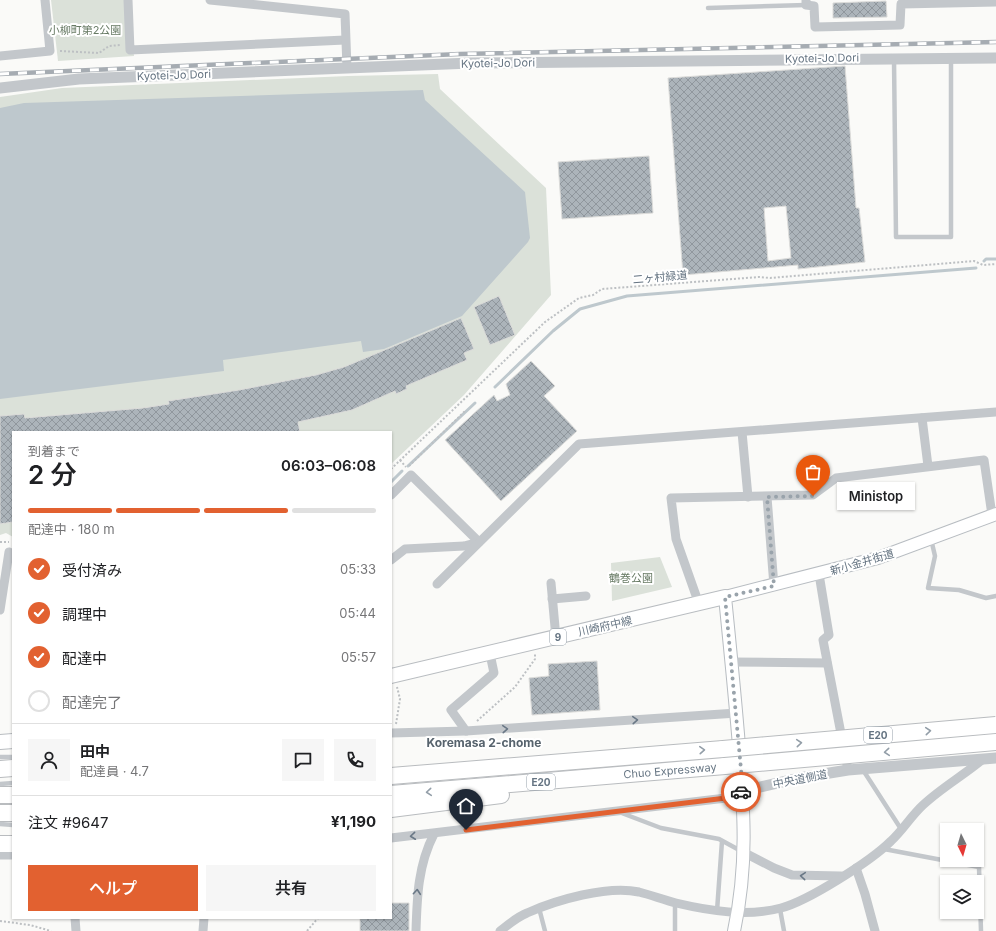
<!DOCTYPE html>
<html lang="ja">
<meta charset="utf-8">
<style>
:root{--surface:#fff;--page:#f6f6f6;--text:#202124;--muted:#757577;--line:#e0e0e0;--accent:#e26130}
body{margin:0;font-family:Inter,"Noto Sans JP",sans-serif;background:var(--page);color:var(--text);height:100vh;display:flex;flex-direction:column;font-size:15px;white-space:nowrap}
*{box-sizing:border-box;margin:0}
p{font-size:13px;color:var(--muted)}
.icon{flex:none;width:22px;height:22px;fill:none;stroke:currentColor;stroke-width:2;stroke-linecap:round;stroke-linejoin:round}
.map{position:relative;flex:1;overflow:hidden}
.details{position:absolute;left:12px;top:431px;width:380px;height:488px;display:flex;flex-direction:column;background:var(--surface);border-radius:0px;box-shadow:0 1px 3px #0004}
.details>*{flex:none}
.needle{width:26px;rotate:175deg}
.controls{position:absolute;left:940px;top:823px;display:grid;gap:8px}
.controls a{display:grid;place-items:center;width:44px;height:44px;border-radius:0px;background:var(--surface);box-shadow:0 1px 3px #0004;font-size:20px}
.pin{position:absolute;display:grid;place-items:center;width:34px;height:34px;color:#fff;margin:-41px -17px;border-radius:50% 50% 50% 0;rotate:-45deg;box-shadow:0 0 4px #0007}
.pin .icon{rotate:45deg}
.courier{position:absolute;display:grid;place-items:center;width:40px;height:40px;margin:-20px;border:3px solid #e26130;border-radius:50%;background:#fff;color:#222;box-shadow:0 1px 5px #0007}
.bubble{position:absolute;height:28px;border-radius:0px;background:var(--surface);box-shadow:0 1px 3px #0004;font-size:13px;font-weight:600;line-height:28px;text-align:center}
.headline em{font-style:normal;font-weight:600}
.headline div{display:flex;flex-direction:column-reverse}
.headline{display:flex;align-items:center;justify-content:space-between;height:68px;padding:0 16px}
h1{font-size:26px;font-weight:600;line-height:30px}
.bar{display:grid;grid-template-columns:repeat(4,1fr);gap:6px 4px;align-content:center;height:48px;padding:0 16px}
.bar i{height:5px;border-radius:3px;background:var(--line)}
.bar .selected{background:var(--accent)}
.bar p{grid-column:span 4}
.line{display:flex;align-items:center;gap:10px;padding:0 16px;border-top:1px solid var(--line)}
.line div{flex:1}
.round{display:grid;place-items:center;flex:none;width:42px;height:42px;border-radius:0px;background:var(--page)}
ol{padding:0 16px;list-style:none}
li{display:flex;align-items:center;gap:12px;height:44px}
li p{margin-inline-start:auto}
li .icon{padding:4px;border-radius:50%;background:var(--accent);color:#fff;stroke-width:4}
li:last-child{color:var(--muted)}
li i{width:22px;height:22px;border:2px solid var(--line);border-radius:50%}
.action{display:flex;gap:8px;margin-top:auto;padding:8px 16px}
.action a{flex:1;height:46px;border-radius:0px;background:var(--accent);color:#fff;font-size:16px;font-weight:600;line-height:46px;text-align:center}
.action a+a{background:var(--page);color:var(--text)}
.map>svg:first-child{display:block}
.green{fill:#dbe1d9}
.water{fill:#bec8cd}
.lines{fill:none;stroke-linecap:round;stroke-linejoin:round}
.stream{stroke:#bec8cd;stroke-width:3}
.building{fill:url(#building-cross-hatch);stroke:#dcdcda;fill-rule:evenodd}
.secondary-casing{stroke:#b8bdc2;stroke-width:14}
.primary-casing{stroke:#b9bdc1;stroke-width:16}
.motorway-casing{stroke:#b9bcbf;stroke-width:18}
.path{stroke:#bdc0c3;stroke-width:2;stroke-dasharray:2 2;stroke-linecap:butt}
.service{stroke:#c3c7cb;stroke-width:4.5}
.minor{stroke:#c3c7cb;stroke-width:9}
.tertiary{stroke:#c3c7cb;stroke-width:11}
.secondary{stroke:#fff;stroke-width:12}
.primary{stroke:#fff;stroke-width:14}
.motorway{stroke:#fff;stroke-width:16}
.rail-casing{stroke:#a6acb2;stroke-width:4.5}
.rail{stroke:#fff;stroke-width:3;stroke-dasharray:9;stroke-linecap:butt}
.motorway-bridge-casing{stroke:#b9bcbf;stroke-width:18;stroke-linecap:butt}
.motorway-bridge{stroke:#fff;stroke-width:16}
.oneway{stroke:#6a7886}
.oneway2{stroke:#939ea8}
.done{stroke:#99a3ab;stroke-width:4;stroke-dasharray:0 7.2}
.route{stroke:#e26130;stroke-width:5}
.labels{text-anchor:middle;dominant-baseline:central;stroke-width:4;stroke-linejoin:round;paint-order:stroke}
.shield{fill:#fff;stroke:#939ea8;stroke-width:1}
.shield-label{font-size:10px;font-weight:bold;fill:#657482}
.park-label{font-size:11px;fill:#677a64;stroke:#fff}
.street-label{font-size:11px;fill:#657482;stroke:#fff}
.neighbourhood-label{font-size:12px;font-weight:bold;fill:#57636d;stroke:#fff}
</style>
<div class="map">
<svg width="996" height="931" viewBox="0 0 996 931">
<defs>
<pattern id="building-cross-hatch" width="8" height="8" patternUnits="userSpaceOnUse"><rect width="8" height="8" fill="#acb4ba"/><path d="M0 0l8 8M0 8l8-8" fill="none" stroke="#90979d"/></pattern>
</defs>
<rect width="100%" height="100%" fill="#fafaf8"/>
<g class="green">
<polygon points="51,0 129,0 134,56 58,61"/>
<polygon points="438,74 440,89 546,188 551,295 464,395 391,464 391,432 13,432 13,537 6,533 0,535 0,97 62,88 348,76"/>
<polygon points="660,557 672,587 612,601 611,563"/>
</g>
<polygon class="water" points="423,90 425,100 525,192 530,238 528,242 462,316 384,349 363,352 361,341 223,360 224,371 0,399 0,108 24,103"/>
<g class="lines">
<g class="stream">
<polyline points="984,261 986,259 996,259"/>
<polyline points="495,387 553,331 580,309 627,296 976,268"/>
<polyline points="408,466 475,403"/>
<polyline points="391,482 402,471"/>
</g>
</g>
<g class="building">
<polygon points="886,1 887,17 833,18 833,3"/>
<path d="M845,66l11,142h3l6,54 -67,7v-4l-115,10 -15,-197zM786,206l5,52 -23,3 -4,-53z"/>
<polygon points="649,156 653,213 562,219 558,162"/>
<polygon points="499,296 515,335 490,345 474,307"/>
<polygon points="461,318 474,349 464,353 467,360 406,386 407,389 396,394 395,391 352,410 298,422 300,432 13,432 13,522 0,524 0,416 24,414 25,418 143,408 169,404 168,401 239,390 316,375 344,367"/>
<polygon points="531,361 555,386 544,396 577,431 501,501 445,440 494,395 497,401 510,395 506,384"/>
<polygon points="597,661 600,710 532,715 529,678 549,676 548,664"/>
<polygon points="391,903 409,903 409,931 360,931 360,918 391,918"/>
</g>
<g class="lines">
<g class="secondary-casing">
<path id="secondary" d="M734,931c14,-65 10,-120 5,-185 -4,-50 -9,-99 -14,-149l153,-39 118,-44"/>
</g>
<g class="primary-casing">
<g id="primary">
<polyline points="391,676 725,597"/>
<polyline points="0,742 13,741"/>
</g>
</g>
<g class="motorway-casing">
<g id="motorway">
<polyline points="0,769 13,768"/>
<polyline points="391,776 723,749"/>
<path id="s1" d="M391,794l334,-28"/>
<polyline points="0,795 13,795"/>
<polyline points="391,809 501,795"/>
<polyline points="0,813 13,813"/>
<polyline points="0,844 13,844"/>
</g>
</g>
<g class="path">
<polyline points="60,51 99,53 109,46 121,45"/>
<polyline points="400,460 406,467"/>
<polyline points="409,466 465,411"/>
<polyline points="391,469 545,322 579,298 593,295 602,289 759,277 770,278 974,261 983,265 996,264"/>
<polyline points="0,542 9,542"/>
<polyline points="477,721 515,687 535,659 535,653"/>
<polyline points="396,724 400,699 397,687"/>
<polyline points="0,921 30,925 51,931"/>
<polyline points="307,931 318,918"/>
</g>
<g class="service">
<polyline points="708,8 806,5"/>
<polyline points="894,59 896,237 951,237 951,59"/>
<polyline points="931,539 935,556 928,588 959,590 986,598 996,596"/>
<polyline points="0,757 13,757"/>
<polyline points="863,770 901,829"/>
<polyline points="0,784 13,783"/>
<polyline points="619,812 661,828 719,839 741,851"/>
<polyline points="0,824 13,825"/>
<polyline points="884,849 979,867 981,931"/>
<polyline points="539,908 545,931"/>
<polyline points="780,909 784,931"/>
<polyline points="717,911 722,841"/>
<polyline points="675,931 675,903"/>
</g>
<g class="minor">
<polyline points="128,0 130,50 345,40"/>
<polyline points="210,0 345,14 347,68"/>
<polyline points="806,0 806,5 814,6 815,27 900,25 901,4 996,2"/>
<polyline points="0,56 50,51 45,0"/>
<polyline points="922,418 928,466"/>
<polyline points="742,432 748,497"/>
<polyline points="391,495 411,475 479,542"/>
<polyline points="767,497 774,586"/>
<polyline points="391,560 405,549 464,546 479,542"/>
<polyline points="819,574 829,635 823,640 848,770"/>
<polyline points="551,583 556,638"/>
<polyline points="437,584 579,444 996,412"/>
<polyline points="552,599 586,596"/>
<polyline points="699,604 676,539 671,498 813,495 836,478 984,460 992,515"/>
<polyline points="0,610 9,552"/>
<polyline points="732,662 827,663"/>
<polyline points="466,731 451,710 494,673 490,654"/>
<polyline points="391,733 466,731 737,713"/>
<polyline points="391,838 726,798 743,791"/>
<polyline points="745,853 774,868 792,875 841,876"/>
<polyline points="0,855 13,855"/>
<polyline points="856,868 865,894 875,931"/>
<polyline points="75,918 76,931"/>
<polyline points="203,931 204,918"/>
<path d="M416,931c1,-34 2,-66 18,-97"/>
<path d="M500,931c9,-7 17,-14 27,-18 29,-13 81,-28 112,-21 12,3 25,8 37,11 34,8 71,14 105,5 27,-7 90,-47 110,-67 12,-11 20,-25 32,-36 18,-17 41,-30 60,-46"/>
</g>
<g class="tertiary">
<polyline points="0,88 79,79 471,63 996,58"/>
<polyline points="743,791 799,778 848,770 996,758"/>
</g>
<use href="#secondary" class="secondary"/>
<use href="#primary" class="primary"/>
<use href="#motorway" class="motorway"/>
<g class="rail-casing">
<polyline id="rail" points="0,74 460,54 996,42"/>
</g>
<use href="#rail" class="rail"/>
<g class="motorway-bridge-casing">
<g id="motorway-bridge">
<polyline points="723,749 996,725"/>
<polyline points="725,766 996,742"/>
</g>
</g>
<use href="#motorway-bridge" class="motorway-bridge"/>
</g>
<defs><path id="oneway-chevron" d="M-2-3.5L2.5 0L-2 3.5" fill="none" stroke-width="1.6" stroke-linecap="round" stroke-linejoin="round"/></defs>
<g class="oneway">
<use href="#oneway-chevron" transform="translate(635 720) rotate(-4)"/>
<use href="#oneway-chevron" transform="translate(505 729) rotate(-4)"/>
<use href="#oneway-chevron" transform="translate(413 836) rotate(174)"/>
<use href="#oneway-chevron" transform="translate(803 876) rotate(-175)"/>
<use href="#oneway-chevron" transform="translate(417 892) rotate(-85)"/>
</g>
<g class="oneway2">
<use href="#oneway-chevron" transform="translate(928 731) rotate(-5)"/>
<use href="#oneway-chevron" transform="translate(799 743) rotate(-5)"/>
<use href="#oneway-chevron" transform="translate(702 750) rotate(-4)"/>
<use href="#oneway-chevron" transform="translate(887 752) rotate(175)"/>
<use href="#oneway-chevron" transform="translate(429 792) rotate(175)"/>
</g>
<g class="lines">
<polyline class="done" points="741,792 743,791 725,597 774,586 767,497 813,496"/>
<polyline class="route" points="466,830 726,798 741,792"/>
</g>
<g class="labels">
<g class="shield">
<rect x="550" y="629" width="16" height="16" rx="3"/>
<rect x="864" y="727" width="28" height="16" rx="3"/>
<rect x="527" y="774" width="28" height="16" rx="3"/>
</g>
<g class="shield-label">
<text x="558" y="637">9</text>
<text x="878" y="735">E20</text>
<text x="541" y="782">E20</text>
</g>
<g class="park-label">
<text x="85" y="30">小柳町第2公園</text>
<text x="631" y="578">鶴巻公園</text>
</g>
<g class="street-label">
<text transform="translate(822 58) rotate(-1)">Kyotei-Jo Dori</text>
<text transform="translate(498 63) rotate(-1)">Kyotei-Jo Dori</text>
<text transform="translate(174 75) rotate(-2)">Kyotei-Jo Dori</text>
<text transform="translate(660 277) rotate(-5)">二ヶ村緑道</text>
<text transform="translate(862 562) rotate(-16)">新小金井街道</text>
<text transform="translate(605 626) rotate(-13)">川崎府中線</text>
<text stroke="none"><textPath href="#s1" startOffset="280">Chuo Expressway</textPath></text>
<text transform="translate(800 779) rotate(-11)">中央道側道</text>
</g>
<g class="neighbourhood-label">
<text x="484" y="742">Koremasa 2-chome</text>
</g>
</g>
</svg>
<div class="controls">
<a><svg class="needle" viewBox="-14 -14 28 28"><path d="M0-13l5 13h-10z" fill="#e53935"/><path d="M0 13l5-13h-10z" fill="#757577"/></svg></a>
<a><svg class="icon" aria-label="layers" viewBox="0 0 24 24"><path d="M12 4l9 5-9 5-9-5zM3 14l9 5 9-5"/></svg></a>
</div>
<div class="pin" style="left:813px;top:496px;background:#ea580c"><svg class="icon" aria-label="bag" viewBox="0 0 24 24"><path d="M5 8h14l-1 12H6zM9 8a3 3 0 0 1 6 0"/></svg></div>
<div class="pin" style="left:466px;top:830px;background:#1f2937"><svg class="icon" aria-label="home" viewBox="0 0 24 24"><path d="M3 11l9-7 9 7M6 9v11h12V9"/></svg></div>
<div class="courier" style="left:741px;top:792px"><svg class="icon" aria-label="car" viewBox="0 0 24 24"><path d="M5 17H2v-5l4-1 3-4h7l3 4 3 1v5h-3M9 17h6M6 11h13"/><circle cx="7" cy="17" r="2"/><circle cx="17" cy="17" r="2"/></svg></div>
<div class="bubble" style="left:837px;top:482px;width:78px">Ministop</div>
<section class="details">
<div class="headline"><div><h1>2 分</h1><p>到着まで</p></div><em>06:03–06:08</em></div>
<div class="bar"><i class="selected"></i><i class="selected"></i><i class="selected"></i><i></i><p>配達中 · 180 m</p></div>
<ol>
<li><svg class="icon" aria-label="check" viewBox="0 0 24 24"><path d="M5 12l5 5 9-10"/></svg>受付済み<p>05:33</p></li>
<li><svg class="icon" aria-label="check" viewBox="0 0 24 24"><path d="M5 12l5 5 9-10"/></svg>調理中<p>05:44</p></li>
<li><svg class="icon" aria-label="check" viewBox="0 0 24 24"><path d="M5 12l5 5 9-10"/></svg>配達中<p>05:57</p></li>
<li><i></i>配達完了</li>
</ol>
<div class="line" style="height:72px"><a class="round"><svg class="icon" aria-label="person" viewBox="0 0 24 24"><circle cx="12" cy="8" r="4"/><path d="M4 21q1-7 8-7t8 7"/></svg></a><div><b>田中</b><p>配達員 · 4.7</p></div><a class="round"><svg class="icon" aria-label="chat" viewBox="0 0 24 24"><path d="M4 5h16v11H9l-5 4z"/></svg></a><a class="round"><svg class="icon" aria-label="phone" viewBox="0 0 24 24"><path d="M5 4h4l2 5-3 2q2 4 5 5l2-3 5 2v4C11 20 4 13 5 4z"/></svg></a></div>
<div class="line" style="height:52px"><div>注文 #9647</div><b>¥1,190</b></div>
<div class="action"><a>ヘルプ</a><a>共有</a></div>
</section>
</div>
